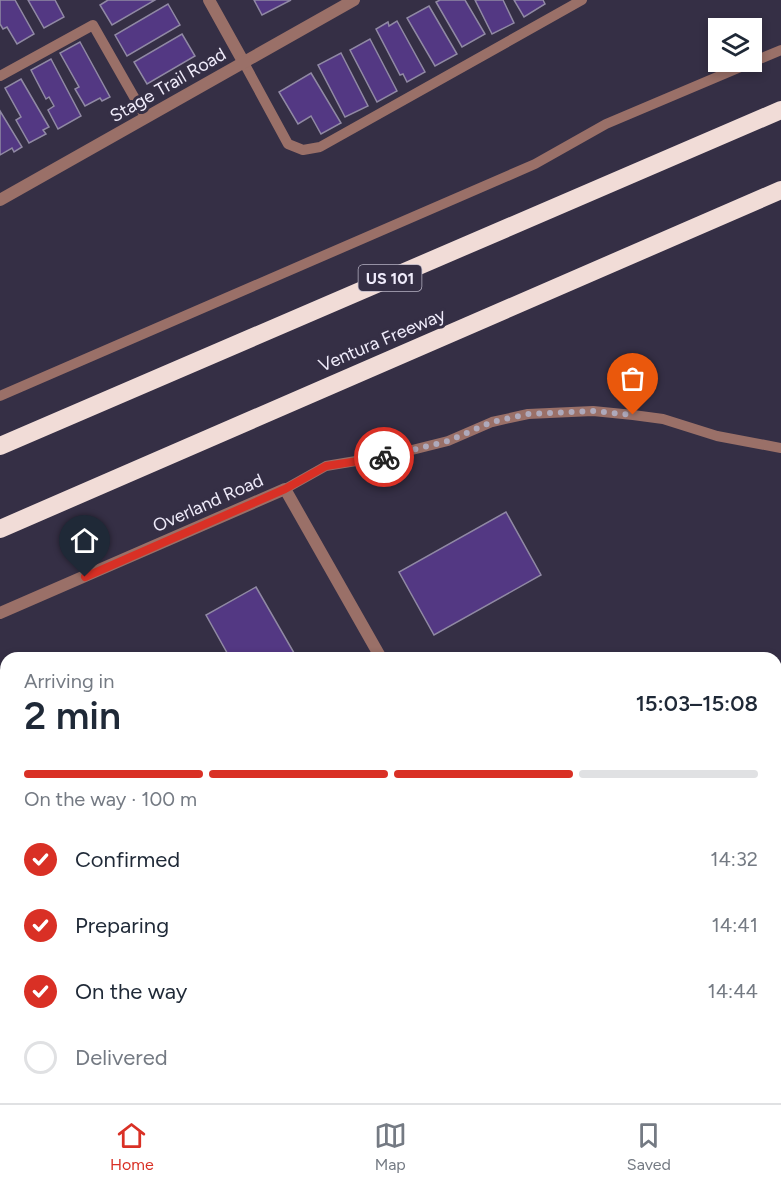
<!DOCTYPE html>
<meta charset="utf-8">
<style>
:root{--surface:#fff;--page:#f6f6f7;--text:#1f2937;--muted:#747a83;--line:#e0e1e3;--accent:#d93025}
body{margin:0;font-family:Figtree,sans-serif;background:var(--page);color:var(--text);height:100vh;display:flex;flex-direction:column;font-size:22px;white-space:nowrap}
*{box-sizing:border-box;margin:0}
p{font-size:20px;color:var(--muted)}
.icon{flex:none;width:33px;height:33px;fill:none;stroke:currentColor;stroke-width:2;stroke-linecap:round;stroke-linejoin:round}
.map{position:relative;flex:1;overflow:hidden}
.sheet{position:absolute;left:0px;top:652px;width:782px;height:452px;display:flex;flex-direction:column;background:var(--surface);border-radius:18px 18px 0 0;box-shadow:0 3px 9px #0003}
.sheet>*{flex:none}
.tools{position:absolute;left:708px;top:18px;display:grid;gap:12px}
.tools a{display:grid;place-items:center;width:54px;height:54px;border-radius:0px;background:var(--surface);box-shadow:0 3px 9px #0003;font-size:30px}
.pin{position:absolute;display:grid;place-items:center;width:51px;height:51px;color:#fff;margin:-62px -26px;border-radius:50% 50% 50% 0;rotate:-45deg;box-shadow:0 0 6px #0007}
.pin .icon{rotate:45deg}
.courier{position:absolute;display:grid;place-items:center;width:60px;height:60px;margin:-30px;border:4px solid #d93025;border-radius:50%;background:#fff;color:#222;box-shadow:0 2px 8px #0007}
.summary em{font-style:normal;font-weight:600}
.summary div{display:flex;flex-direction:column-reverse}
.summary{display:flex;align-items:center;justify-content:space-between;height:102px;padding:0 24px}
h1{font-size:39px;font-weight:600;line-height:45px}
.bar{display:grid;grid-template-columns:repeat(4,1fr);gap:9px 6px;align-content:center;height:72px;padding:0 24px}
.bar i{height:8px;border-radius:4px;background:var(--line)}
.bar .on{background:var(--accent)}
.bar p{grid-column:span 4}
ol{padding:0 24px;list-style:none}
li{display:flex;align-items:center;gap:18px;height:66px}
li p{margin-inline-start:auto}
li .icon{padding:6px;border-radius:50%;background:var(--accent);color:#fff;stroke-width:4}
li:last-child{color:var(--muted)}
li i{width:33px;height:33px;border:3px solid var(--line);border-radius:50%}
.tabs{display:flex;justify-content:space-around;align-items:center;height:84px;border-top:2px solid var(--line);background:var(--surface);font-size:16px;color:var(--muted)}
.tabs a{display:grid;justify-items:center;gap:3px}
.tabs .on{color:var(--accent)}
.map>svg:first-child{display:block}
.building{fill:#533883;stroke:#9089a4;stroke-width:1.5}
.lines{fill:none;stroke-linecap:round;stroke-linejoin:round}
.service{stroke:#9a7068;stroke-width:10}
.minor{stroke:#9a7068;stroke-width:12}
.motorway{stroke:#f1dcd7;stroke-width:18}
.done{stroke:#aea9bb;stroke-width:6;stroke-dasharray:0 10.8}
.route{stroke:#d93025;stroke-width:8}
.labels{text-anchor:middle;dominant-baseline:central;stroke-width:6;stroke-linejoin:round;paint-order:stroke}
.shield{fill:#352f45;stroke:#b7b3c4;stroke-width:1.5}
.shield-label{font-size:16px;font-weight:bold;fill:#efebfa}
.street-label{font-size:18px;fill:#efebfa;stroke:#352f45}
</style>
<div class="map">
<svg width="781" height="1103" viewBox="0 0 781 1103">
<rect width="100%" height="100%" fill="#352f45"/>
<g class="building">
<polygon points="0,0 15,0 34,34 17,44 7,27 3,29 0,24"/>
<polygon points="28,0 55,0 64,17 44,28"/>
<polygon points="108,0 155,0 112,25 100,5"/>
<polygon points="254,0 291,0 262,15"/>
<polygon points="440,0 465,0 485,34 462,47 436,2"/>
<polygon points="475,0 503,0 514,23 492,34"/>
<polygon points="514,0 543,0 545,4 524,17"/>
<polygon points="168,4 180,25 127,56 115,35"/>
<polygon points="429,6 457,54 435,66 407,18"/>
<polygon points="397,21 425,72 407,82 403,74 400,75 376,29 388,22 389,26"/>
<polygon points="182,34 195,56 147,84 134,62"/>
<polygon points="370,39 397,91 377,102 350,50"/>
<polygon points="80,42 110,97 102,101 100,98 85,106 75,89 79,87 60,53"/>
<polygon points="341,53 368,106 345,117 318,65"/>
<polygon points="51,59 81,116 58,129 48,110 54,106 49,97 46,99 31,70"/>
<polygon points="311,73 341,123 321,134 311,116 298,124 279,92"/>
<polygon points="21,79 49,127 43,130 46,134 29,143 16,120 21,117 5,88"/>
<polygon points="0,111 22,147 14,152 12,148 0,155"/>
<polygon points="506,512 541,575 434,635 399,572"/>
<polygon points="256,587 297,658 230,658 206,615"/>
<polygon points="781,847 781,1103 686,1103 683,1098 776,1098 776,850"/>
<polygon points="137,1098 357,1098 360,1103 128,1103"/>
<polygon points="357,1098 395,1098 398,1103 360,1103"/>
</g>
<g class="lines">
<g class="service">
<polyline points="244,63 288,144 303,150 320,147 582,0"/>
<polyline points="0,76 93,25 146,118"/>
<polyline points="0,396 535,164 606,124 781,50"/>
<polyline points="285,489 326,466 392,455 448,441 492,422 528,414 593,411 633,415 663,419 717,436 781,448"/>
<polyline points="776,817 781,814"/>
</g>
<g class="minor">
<polyline points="209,0 244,63"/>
<polyline points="0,200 354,0"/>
<polyline points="0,613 285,489 381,658"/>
<polyline points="623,1098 625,1103"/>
</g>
<g class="motorway">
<polyline points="0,446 781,110"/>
<polyline points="0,529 781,190"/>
</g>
</g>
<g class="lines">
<polyline class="done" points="384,457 448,441 492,422 528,414 593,411 633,415"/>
<polyline class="route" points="85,577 285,489 326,466 384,457"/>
</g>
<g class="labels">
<rect class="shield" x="358.5" y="265" width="63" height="26" rx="4.5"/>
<g class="shield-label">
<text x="390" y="278">US 101</text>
</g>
<g class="street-label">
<text transform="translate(168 85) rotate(-30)">Stage Trail Road</text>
<text transform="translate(382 340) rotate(-23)">Ventura Freeway</text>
<text transform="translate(208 503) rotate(-24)">Overland Road</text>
</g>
</g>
</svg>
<div class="tools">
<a><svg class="icon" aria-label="layers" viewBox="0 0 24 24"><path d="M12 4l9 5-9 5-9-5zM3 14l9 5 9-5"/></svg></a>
</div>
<div class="pin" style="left:633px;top:415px;background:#ea580c"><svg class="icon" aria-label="bag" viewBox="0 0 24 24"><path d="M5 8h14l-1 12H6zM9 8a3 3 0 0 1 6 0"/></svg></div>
<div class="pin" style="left:85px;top:577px;background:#1f2937"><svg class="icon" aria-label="home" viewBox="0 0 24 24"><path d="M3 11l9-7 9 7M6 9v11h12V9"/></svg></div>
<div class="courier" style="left:384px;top:457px"><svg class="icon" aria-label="bike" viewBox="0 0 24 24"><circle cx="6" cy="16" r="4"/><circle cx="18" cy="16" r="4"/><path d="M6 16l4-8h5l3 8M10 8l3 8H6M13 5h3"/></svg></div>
<section class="sheet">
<div class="summary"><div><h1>2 min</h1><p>Arriving in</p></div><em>15:03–15:08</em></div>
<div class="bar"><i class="on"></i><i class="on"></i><i class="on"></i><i></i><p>On the way · 100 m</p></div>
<ol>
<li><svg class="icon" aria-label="check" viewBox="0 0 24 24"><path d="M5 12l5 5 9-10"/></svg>Confirmed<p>14:32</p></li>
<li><svg class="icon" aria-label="check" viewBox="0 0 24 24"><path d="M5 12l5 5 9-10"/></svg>Preparing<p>14:41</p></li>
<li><svg class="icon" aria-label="check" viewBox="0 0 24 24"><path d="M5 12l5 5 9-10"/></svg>On the way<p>14:44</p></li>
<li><i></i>Delivered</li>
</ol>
</section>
</div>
<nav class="tabs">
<a class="on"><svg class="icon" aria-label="home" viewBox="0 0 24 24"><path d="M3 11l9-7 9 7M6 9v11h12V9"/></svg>Home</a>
<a><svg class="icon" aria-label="map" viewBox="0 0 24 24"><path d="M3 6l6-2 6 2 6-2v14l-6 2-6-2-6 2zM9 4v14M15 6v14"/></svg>Map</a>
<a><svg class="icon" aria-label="saved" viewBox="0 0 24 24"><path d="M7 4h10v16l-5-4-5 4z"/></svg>Saved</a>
</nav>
